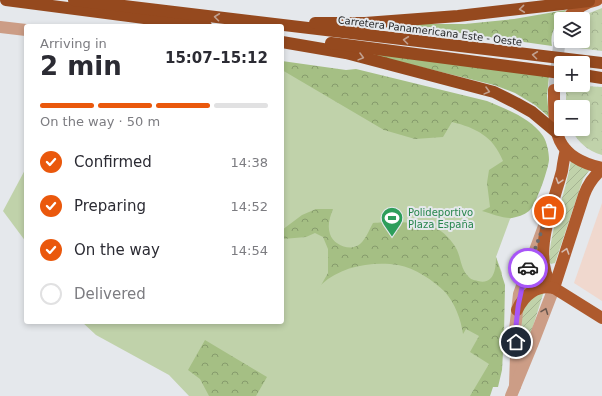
<!DOCTYPE html>
<meta charset="utf-8">
<style>
:root{--surface:#fff;--page:#f2f2f3;--text:#2b2b33;--muted:#7c7c81;--line:#e1e1e2;--accent:#ea580c}
body{margin:0;font-family:"DejaVu Sans",sans-serif;background:var(--page);color:var(--text);height:100vh;display:flex;flex-direction:column;font-size:15px;white-space:nowrap}
*{box-sizing:border-box;margin:0}
p{font-size:13px;color:var(--muted)}
.icon{flex:none;width:22px;height:22px;fill:none;stroke:currentColor;stroke-width:2;stroke-linecap:round;stroke-linejoin:round}
.map{position:relative;flex:1;overflow:hidden}
.drawer{position:absolute;left:24px;top:24px;width:260px;height:300px;display:flex;flex-direction:column;background:var(--surface);border-radius:4px;box-shadow:0 2px 6px #0003}
.drawer>*{flex:none}
.controls{position:absolute;left:554px;top:12px;display:grid;gap:8px}
.controls a{display:grid;place-items:center;width:36px;height:36px;border-radius:4px;background:var(--surface);box-shadow:0 2px 6px #0003;font-size:20px}
.pin{position:absolute;display:grid;place-items:center;width:34px;height:34px;color:#fff;margin:-17px;border:2px solid #fff;border-radius:50%;box-shadow:0 1px 4px #0007}
.courier{position:absolute;display:grid;place-items:center;width:40px;height:40px;margin:-20px;border:3px solid #a855f7;border-radius:50%;background:#fff;color:#222;box-shadow:0 1px 5px #0007}
.headline em{font-style:normal;font-weight:700}
.headline div{display:flex;flex-direction:column-reverse}
.headline{display:flex;align-items:center;justify-content:space-between;height:68px;padding:0 16px}
h1{font-size:26px;font-weight:700;line-height:30px}
.bar{display:grid;grid-template-columns:repeat(4,1fr);gap:6px 4px;align-content:center;height:48px;padding:0 16px}
.bar i{height:5px;border-radius:3px;background:var(--line)}
.bar .current{background:var(--accent)}
.bar p{grid-column:span 4}
ol{padding:0 16px;list-style:none}
li{display:flex;align-items:center;gap:12px;height:44px}
li p{margin-inline-start:auto}
li .icon{padding:4px;border-radius:50%;background:var(--accent);color:#fff;stroke-width:4}
li:last-child{color:var(--muted)}
li i{width:22px;height:22px;border:2px solid var(--line);border-radius:50%}
.map>svg:first-child{display:block}
.commercial{fill:#f0d8ce}
.grass{fill:#c0d2aa}
.forest{fill:url(#forest-crowns)}
.park{fill:url(#park-crowns)}
.garden{fill:url(#garden-furrows)}
.lines{fill:none;stroke-linecap:round;stroke-linejoin:round}
.major-tunnel{stroke:#bfc2c5;stroke-width:12;stroke-dasharray:12 6;stroke-linecap:butt}
.minor{stroke:#cc9d86;stroke-width:12}
.major{stroke:#ae5a2d;stroke-width:12}
.highway{stroke:#95491e;stroke-width:12}
.oneway{stroke:#c1a08f}
.oneway2{stroke:#d4bdb3}
.oneway3{stroke:#69574e}
.done{stroke:#6a6b6d;stroke-width:4;stroke-dasharray:0 7.2}
.route{stroke:#a855f7;stroke-width:5}
.labels{text-anchor:middle;dominant-baseline:central;stroke-width:4;stroke-linejoin:round;paint-order:stroke}
.street-label{font-size:10px;fill:#272829;stroke:#e5e8ec}
.leisure-label{font-size:10px;fill:#27864d;stroke:#e5e8ec;text-anchor:start}
</style>
<div class="map">
<svg width="602" height="396" viewBox="0 0 602 396">
<defs>
<pattern id="forest-crowns" width="20" height="18" patternUnits="userSpaceOnUse"><rect width="20" height="18" fill="#a5bf84"/><path d="M2 6a3 3 0 1 1 6 0M12 15a3 3 0 1 1 6 0" fill="none" stroke="#869b6c"/></pattern>
<pattern id="park-crowns" width="20" height="18" patternUnits="userSpaceOnUse"><rect width="20" height="18" fill="#c0d2aa"/><path d="M2 6a3 3 0 1 1 6 0M12 15a3 3 0 1 1 6 0" fill="none" stroke="#a5b492"/></pattern>
<pattern id="garden-furrows" width="10" height="10" patternUnits="userSpaceOnUse"><rect width="10" height="10" fill="#c0d2aa"/><path d="M-1 1l2-2M0 10L10 0M9 11l2-2" fill="none" stroke="#a5b492"/></pattern>
</defs>
<rect width="100%" height="100%" fill="#e5e8ec"/>
<polygon class="commercial" points="602,203 602,301 574,283"/>
<g class="grass">
<polygon points="282,65 501,122 520,212 510,219 496,257 502,273 490,334 490,396 189,396 169,375 96,335 82,322 282,322"/>
<polygon points="26,168 26,242 3,211"/>
</g>
<g class="forest">
<path d="M566,10c-8,11 -17,22 -14,36l-157,-22h70l49,-5z"/>
<polygon points="371,53 549,76 547,96 549,117 535,105 515,93 494,85 380,57"/>
<path d="M282,61l64,9 10,-1 131,32c19,8 44,17 56,35 4,6 6,17 6,24 -1,10 -13,45 -20,51 -5,4 -12,6 -17,7 -7,1 -23,-5 -30,-7l8,-4 -3,-24 2,-13 14,-9c-10,-25 -27,-33 -51,-39l-9,15 -28,2 -31,-9 -102,-60z"/>
<path d="M316,209h17c-3,8 -6,16 -3,25 3,11 21,18 30,10 6,-5 9,-14 13,-21 13,-1 50,-2 61,4 10,5 18,13 23,23 4,9 4,18 10,25 3,4 6,5 11,6 16,4 18,-12 18,-24l9,28 -1,49 -2,36 -4,17h-5l-3,9h-20l19,-32 -19,-12 9,-16 -13,-7 -3,5c-2,-14 -8,-31 -18,-42 -12,-12 -30,-24 -47,-27 -25,-4 -57,1 -76,19 -2,2 -4,7 -6,10l12,-21v-24l-5,-12 -8,-4 -9,4 -23,2h-1v-9l20,-15z"/>
<polygon points="205,340 267,377 256,396 209,396 200,379 188,370"/>
</g>
<g class="park">
<polygon points="602,8 602,51 571,47 572,41 583,41 583,19 587,14"/>
<path d="M566,85l36,2v68c-15,-4 -23,-13 -31,-25l12,-1v-22h-17z"/>
</g>
<g class="garden">
<path d="M571,160l20,8 -8,11 -28,84 -4,1 -2,-2c1,-35 17,-68 22,-102z"/>
<polygon points="539,256 540,274 543,283 526,290"/>
<path d="M544,291l-14,45h-1c-12,-9 -7,-22 -4,-34z"/>
</g>
<g class="lines">
<polyline class="major-tunnel" points="554,90 560,37"/>
<g class="minor">
<polyline points="0,27 26,30"/>
<polyline points="515,386 516,355 515,330 519,294 544,226"/>
<polyline points="511,396 532,345 554,288"/>
</g>
<g class="major">
<path d="M567,19c8,-10 18,-17 30,-19"/>
<polyline points="560,37 561,34"/>
<path d="M554,90c0,43 0,67 48,78"/>
<path d="M566,150c-2,7 -3,14 -4,21 -8,31 -33,89 -8,117l48,30"/>
<path d="M554,288l30,-93c4,-11 9,-18 18,-26"/>
<path d="M517,310c7,-15 20,-26 37,-22"/>
</g>
<g class="highway">
<polyline points="6,0 206,26"/>
<polyline points="74,0 602,63"/>
<polyline points="315,23 365,23 458,16 589,1"/>
<polyline points="282,42 346,53 494,92 516,103 532,112 556,132"/>
<polyline points="331,43 561,73"/>
<polyline points="583,75 602,78"/>
</g>
</g>
<defs><path id="oneway-chevron" d="M-2-3.5L2.5 0L-2 3.5" fill="none" stroke-width="1.6" stroke-linecap="round" stroke-linejoin="round"/></defs>
<g class="oneway">
<use href="#oneway-chevron" transform="translate(522 9) rotate(174)"/>
<use href="#oneway-chevron" transform="translate(217 17) rotate(-173)"/>
<use href="#oneway-chevron" transform="translate(406 40) rotate(-173)"/>
<use href="#oneway-chevron" transform="translate(535 55) rotate(-173)"/>
<use href="#oneway-chevron" transform="translate(361 57) rotate(15)"/>
<use href="#oneway-chevron" transform="translate(487 91) rotate(15)"/>
</g>
<g class="oneway2">
<use href="#oneway-chevron" transform="translate(559 181) rotate(107)"/>
<use href="#oneway-chevron" transform="translate(566 251) rotate(-72)"/>
</g>
<use class="oneway3" href="#oneway-chevron" transform="translate(545 311) rotate(-69)"/>
<g class="lines">
<polyline class="done" points="528,268 549,211"/>
<path class="route" d="M516,342c-1,-26 3,-49 12,-74"/>
</g>
<defs>
<g id="stadium-pin" transform="scale(1.15)"><path d="M0 17L-7.5 6A9.5 9.5 0 1 1 7.5 6Z" fill="#2e9e5b" stroke="#e5e8ec"/><path d="M0-5a6.5 5 0 1 0 0 10a6.5 5 0 1 0 0-10ZM-3.5-1.8h7v3.6h-7Z" fill="#fff"/></g>
</defs>
<g fill-rule="evenodd">
<use href="#stadium-pin" x="392" y="218"/>
</g>
<g class="labels">
<g class="street-label">
<text transform="translate(430 31) rotate(7)">Carretera Panamericana Este - Oeste</text>
</g>
<g class="leisure-label">
<text x="408" y="212">Polideportivo<tspan x="408" dy="12">Plaza España</tspan></text>
</g>
</g>
</svg>
<div class="controls">
<a><svg class="icon" aria-label="layers" viewBox="0 0 24 24"><path d="M12 4l9 5-9 5-9-5zM3 14l9 5 9-5"/></svg></a>
<a>+</a>
<a>−</a>
</div>
<div class="pin" style="left:549px;top:211px;background:#ea580c"><svg class="icon" aria-label="bag" viewBox="0 0 24 24"><path d="M5 8h14l-1 12H6zM9 8a3 3 0 0 1 6 0"/></svg></div>
<div class="pin" style="left:516px;top:342px;background:#1f2937"><svg class="icon" aria-label="home" viewBox="0 0 24 24"><path d="M3 11l9-7 9 7M6 9v11h12V9"/></svg></div>
<div class="courier" style="left:528px;top:268px"><svg class="icon" aria-label="car" viewBox="0 0 24 24"><path d="M5 17H2v-5l4-1 3-4h7l3 4 3 1v5h-3M9 17h6M6 11h13"/><circle cx="7" cy="17" r="2"/><circle cx="17" cy="17" r="2"/></svg></div>
<section class="drawer">
<div class="headline"><div><h1>2 min</h1><p>Arriving in</p></div><em>15:07–15:12</em></div>
<div class="bar"><i class="current"></i><i class="current"></i><i class="current"></i><i></i><p>On the way · 50 m</p></div>
<ol>
<li><svg class="icon" aria-label="check" viewBox="0 0 24 24"><path d="M5 12l5 5 9-10"/></svg>Confirmed<p>14:38</p></li>
<li><svg class="icon" aria-label="check" viewBox="0 0 24 24"><path d="M5 12l5 5 9-10"/></svg>Preparing<p>14:52</p></li>
<li><svg class="icon" aria-label="check" viewBox="0 0 24 24"><path d="M5 12l5 5 9-10"/></svg>On the way<p>14:54</p></li>
<li><i></i>Delivered</li>
</ol>
</section>
</div>
